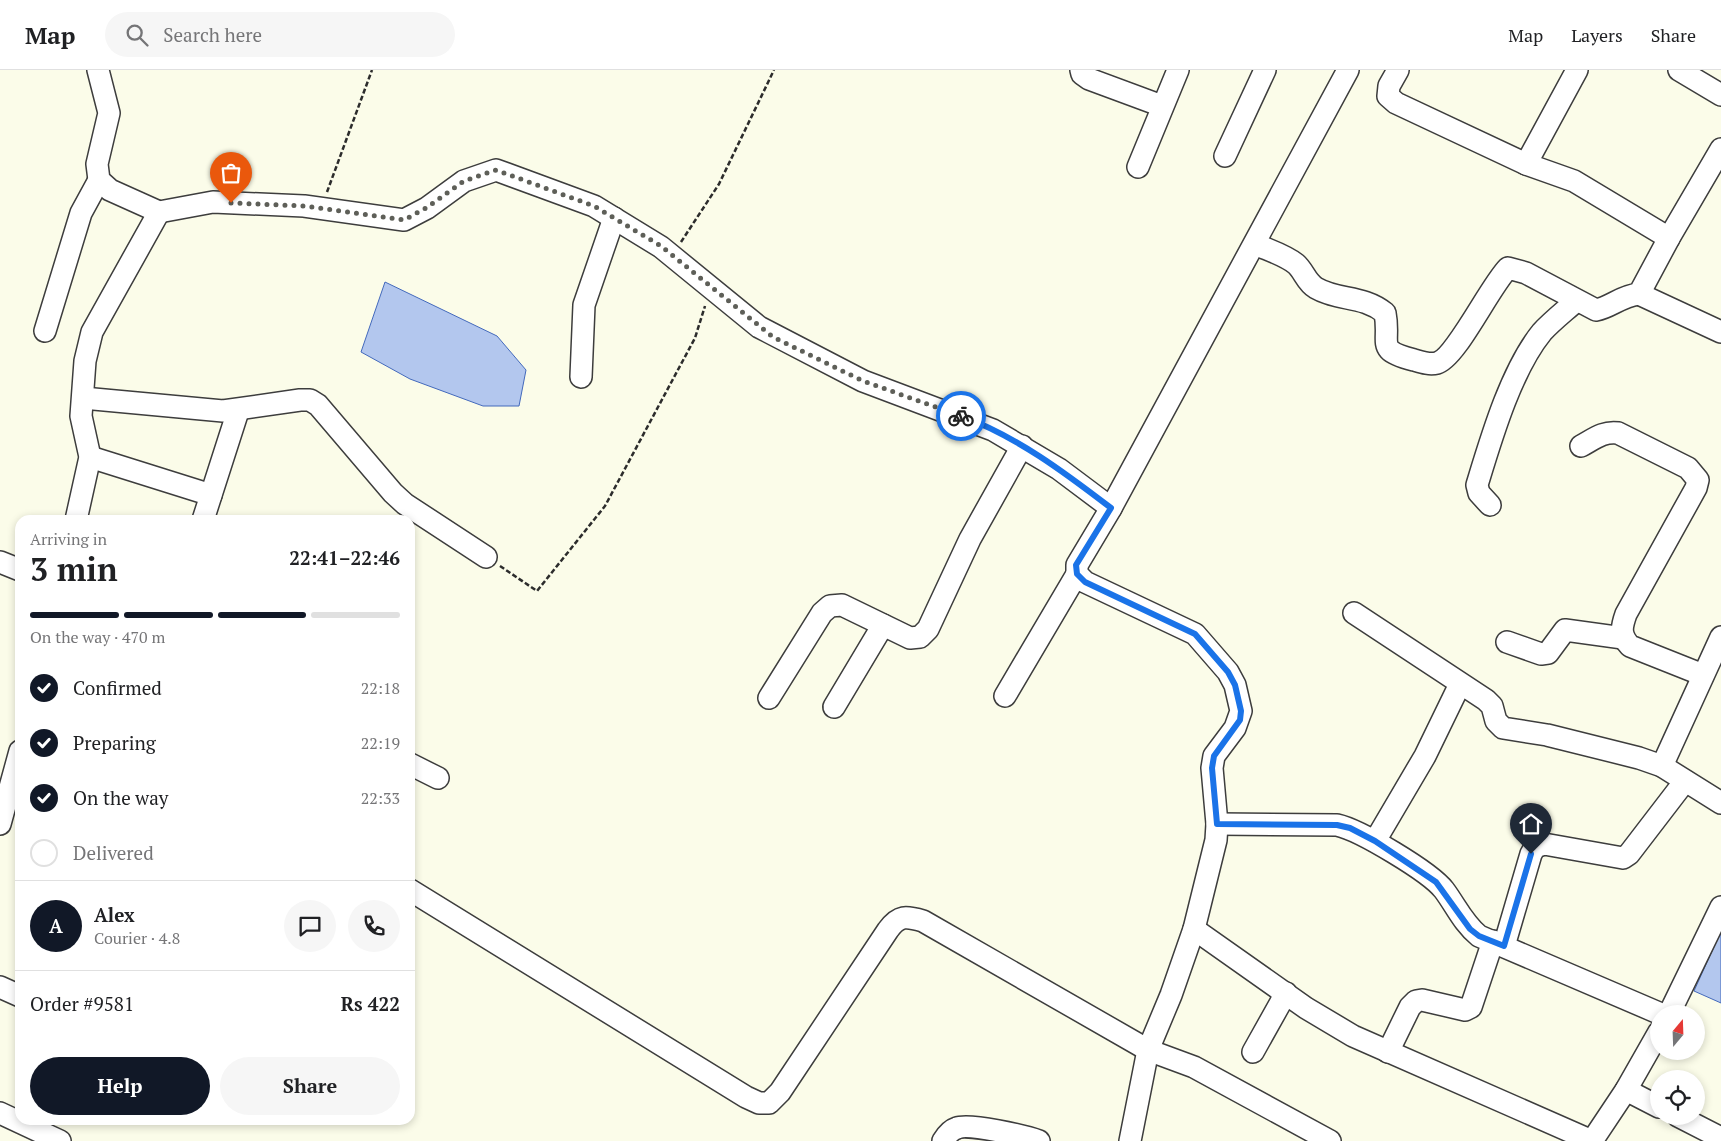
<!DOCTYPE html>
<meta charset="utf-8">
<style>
:root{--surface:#fff;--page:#f6f6f6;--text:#202124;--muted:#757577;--line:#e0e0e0;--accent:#111827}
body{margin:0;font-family:"PT Serif",serif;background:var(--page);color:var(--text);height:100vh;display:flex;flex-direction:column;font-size:19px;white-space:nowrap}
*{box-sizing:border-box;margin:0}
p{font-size:16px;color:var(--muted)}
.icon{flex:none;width:28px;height:28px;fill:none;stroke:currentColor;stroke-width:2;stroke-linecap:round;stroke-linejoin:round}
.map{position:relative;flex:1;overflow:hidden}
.details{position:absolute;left:15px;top:445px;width:400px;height:610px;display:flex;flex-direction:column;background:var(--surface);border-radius:15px;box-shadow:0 2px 8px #0003}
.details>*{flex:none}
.needle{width:32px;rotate:19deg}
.buttons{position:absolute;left:1650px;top:935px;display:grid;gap:10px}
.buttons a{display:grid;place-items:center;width:55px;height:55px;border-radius:50%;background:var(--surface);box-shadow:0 2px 8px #0003;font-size:25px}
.pin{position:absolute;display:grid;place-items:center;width:42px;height:42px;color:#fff;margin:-51px -21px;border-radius:50% 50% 50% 0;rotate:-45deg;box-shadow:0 0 5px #0007}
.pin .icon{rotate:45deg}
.courier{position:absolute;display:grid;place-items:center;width:50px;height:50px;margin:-25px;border:4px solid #1a73e8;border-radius:50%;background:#fff;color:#222;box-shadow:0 1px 6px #0007}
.overview em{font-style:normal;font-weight:800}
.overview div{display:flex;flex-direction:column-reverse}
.overview{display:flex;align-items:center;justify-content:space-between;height:85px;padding:0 15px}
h1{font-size:32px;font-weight:800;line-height:38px}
.bar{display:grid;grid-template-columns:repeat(4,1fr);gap:8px 5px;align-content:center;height:60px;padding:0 15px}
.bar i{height:6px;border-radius:4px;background:var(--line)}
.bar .on{background:var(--accent)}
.bar p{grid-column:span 4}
.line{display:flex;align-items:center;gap:12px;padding:0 15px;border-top:1px solid var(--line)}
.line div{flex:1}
.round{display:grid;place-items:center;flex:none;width:52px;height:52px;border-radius:26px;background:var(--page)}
ol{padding:0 15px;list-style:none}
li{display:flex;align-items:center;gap:15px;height:55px}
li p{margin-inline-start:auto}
li .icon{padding:5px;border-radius:50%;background:var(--accent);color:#fff;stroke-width:4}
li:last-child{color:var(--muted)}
li i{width:28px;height:28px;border:2px solid var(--line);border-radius:50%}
.primary-button{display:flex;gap:10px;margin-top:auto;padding:10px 15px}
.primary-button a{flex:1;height:58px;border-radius:30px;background:var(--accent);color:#fff;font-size:20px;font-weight:800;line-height:58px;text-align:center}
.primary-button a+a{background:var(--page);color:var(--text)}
header{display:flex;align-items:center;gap:30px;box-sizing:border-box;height:70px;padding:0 25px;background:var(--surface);border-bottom:1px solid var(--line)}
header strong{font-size:24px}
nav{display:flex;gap:28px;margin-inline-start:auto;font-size:18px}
.search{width:350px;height:45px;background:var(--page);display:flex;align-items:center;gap:12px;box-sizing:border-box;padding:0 18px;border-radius:28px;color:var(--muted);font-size:19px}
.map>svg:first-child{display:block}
.water{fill:#b3c7ee;stroke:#4369bc}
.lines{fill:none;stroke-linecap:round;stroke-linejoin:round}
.minor-casing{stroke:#3d3d3d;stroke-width:24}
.path{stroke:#2c2c2c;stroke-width:2.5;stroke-dasharray:5 2.5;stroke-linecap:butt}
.minor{stroke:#fff;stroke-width:21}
.done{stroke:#5e5f58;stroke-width:5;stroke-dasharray:0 9}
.route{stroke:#1a73e8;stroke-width:6}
</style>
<header>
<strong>Map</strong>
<div class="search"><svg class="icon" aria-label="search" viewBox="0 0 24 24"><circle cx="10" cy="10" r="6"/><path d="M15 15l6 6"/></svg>Search here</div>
<nav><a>Map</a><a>Layers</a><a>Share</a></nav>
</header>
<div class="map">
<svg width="1721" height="1071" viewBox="0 0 1721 1071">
<rect width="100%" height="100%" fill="#fbfce9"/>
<g class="water">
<polygon points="385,212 497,266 526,300 519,336 483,336 410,309 361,282"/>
<polygon points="1721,861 1721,933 1694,921"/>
</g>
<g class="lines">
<g class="minor-casing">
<g id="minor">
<polyline points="98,0 109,43 97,94 99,110 110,120 159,142 213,132 304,136 404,150 427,138 464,111 496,100 594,136 661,177 759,257 863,311 993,360 1059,399 1111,438"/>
<polyline points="1081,0 1082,4 1089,9 1162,36"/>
<polyline points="1398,0 1389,16 1388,26 1396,33 1526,94 1574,111 1669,168"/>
<polyline points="1679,0 1721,25"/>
<polyline points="1225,86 1265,0"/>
<polyline points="1526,94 1577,0"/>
<polyline points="1138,97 1178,0"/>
<path d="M1255,174c13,6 30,11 41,20 8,7 10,18 20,24 22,13 47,7 69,25 6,31 -11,37 29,47 7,2 15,5 23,3 19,-5 53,-77 71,-95l18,5 70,37c15,-3 25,-14 43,-16l30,-56 52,-89"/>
<polyline points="1639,224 1721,262"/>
<polyline points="45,261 81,143 99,110"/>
<polyline points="581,307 584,235 614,148"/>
<polyline points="83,328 223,341 300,330 310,330 318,335 393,423 405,434 486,487"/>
<path d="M1581,376c13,-7 22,-15 37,-13l70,35 10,12 -2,8 -70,126c-5,14 -6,21 4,32l73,29"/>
<polyline points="90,387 211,425"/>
<path d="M1490,435l-11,-12 -2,-8c14,-46 34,-115 65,-153 10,-11 23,-21 34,-31"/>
<polyline points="76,450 90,387 81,346 85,291 92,262 159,142"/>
<polyline points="203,450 238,341"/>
<polyline points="0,492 20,500"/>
<polyline points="1354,543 1486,630 1492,636 1496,651 1503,658 1547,665 1639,688 1662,696 1721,733"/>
<polyline points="1507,572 1541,584 1548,583 1565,560 1623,568"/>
<polyline points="1005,626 1077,504"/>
<polyline points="769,628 822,543 830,536 842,535 910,568 920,567 928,559 970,469 1022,376"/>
<polyline points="834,637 883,555"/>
<polyline points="410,694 438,708"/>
<polyline points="1662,696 1721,567"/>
<polyline points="0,754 20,681"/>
<path d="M1217,754l120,1c23,5 93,47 107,65 12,16 19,33 35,46l182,78"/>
<polyline points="1375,771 1425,686 1460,614"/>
<path d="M410,820l336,207 13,6h10l11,-11 108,-162c11,-15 18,-14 35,-9l225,129 46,17 136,74"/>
<polyline points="1194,859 1306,938 1353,966 1592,1071"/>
<polyline points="1504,876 1531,784 1535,777 1544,774 1623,788 1629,784 1685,711"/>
<polyline points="0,917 20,926"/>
<polyline points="1669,944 1721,837"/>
<polyline points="1253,982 1286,923"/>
<polyline points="1388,982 1410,937 1416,931 1422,930 1465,940 1471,937 1493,871"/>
<polyline points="1626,1020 1659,1037"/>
<polyline points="0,1043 60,1071"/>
<polyline points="1678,1046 1721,1068"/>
<path d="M943,1071c3,-5 8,-11 14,-13 12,-5 69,8 82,13"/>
<polyline points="1130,1071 1148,980 1171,925 1194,859 1216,770 1217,754 1212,698 1214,686 1235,658 1241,641 1235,615 1228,602 1195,564 1085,512 1077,504 1077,495 1111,438 1348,0"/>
<polyline points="1592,1071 1626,1020 1659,962"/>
</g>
</g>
<g class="path">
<polyline points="327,122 372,0"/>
<polyline points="681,172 719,114 774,0"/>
<polyline points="500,496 537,521 605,436 695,268 705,236"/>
</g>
<use href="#minor" class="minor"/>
</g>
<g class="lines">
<polyline class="done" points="231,133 304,136 404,150 426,138 464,111 496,100 594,136 661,176 773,267 863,311 961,346"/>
<path class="route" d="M961,346c55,20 103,56 150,92l-35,57 1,9 8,8 110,52 33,38 7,13 6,26 -1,9 -26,36 -2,12 5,56 120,1 13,3 25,13 61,41 34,47 9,7 25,10 27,-92"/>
</g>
</svg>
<div class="buttons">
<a><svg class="needle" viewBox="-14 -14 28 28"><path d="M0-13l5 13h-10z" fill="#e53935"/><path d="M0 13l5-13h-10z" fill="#757577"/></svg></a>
<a><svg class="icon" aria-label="locate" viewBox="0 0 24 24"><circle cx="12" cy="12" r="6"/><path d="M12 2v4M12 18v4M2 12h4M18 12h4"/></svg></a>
</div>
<div class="pin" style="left:231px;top:133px;background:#ea580c"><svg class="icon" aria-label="bag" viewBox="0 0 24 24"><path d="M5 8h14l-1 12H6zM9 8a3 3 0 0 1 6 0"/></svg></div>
<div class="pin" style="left:1531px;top:784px;background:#1f2937"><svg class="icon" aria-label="home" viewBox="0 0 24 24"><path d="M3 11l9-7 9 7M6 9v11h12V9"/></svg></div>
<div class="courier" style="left:961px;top:346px"><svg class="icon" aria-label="bike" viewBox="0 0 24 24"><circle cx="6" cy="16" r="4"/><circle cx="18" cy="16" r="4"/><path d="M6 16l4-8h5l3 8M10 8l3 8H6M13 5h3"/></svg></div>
<section class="details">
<div class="overview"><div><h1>3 min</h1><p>Arriving in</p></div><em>22:41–22:46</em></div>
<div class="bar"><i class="on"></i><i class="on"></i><i class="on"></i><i></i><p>On the way · 470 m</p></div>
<ol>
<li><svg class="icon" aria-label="check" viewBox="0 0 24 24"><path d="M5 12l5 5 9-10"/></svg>Confirmed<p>22:18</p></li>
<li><svg class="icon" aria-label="check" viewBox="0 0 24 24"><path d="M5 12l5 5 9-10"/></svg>Preparing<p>22:19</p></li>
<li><svg class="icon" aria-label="check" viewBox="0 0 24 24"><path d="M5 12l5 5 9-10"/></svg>On the way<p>22:33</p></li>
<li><i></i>Delivered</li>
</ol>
<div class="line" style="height:90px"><b class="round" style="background:var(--accent);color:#fff">A</b><div><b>Alex</b><p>Courier · 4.8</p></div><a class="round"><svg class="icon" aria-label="chat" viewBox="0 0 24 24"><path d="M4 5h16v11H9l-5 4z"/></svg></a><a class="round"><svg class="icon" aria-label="phone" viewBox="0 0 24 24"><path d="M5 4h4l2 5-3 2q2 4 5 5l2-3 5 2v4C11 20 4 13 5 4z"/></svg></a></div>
<div class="line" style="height:65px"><div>Order #9581</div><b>Rs 422</b></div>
<div class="primary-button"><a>Help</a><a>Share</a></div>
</section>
</div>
